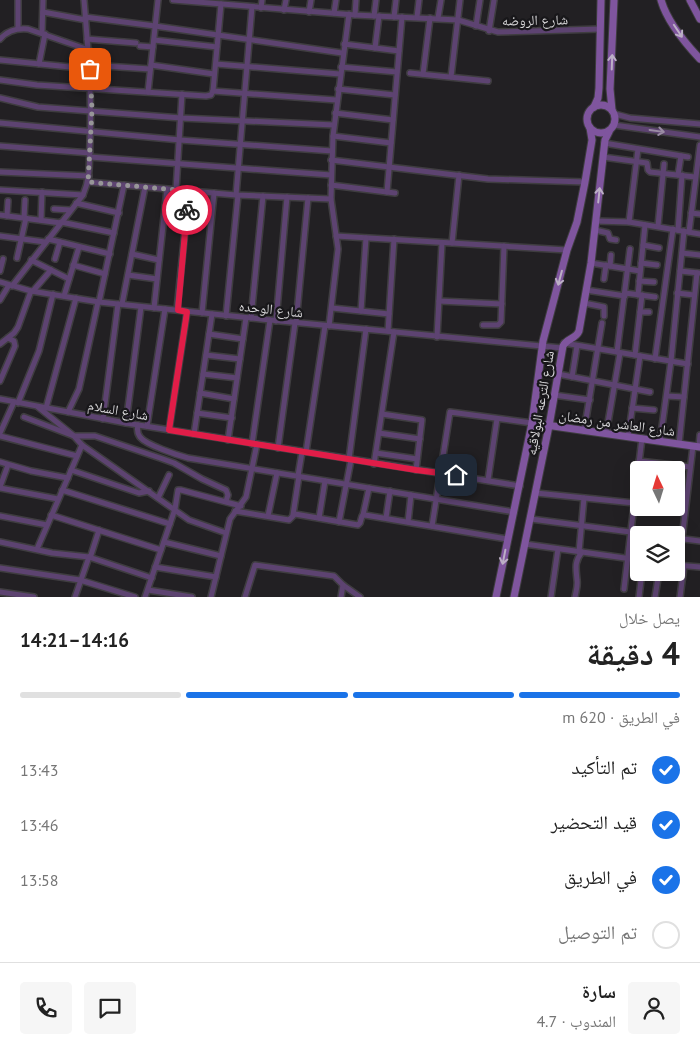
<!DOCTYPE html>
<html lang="ar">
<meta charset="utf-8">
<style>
:root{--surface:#fff;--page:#f6f6f6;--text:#222;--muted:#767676;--line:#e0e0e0;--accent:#1a73e8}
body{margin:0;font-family:"PT Sans","Noto Naskh Arabic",sans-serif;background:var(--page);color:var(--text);direction:rtl;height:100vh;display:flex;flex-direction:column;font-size:19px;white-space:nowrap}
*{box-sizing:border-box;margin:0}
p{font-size:16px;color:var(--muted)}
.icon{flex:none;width:28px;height:28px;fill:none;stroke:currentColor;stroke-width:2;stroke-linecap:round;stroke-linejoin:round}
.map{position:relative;height:597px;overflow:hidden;direction:ltr}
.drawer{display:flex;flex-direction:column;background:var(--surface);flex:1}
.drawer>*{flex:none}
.needle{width:32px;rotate:356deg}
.fabs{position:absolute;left:630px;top:461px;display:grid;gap:10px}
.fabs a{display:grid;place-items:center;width:55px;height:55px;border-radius:5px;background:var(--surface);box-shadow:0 5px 20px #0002;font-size:25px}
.pin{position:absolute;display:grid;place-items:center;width:42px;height:42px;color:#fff;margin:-21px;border-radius:10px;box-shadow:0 2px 8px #0006}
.courier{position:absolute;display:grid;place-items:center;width:50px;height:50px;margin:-25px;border:4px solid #e11d48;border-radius:50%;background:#fff;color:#222;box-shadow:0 1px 6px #0007}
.head em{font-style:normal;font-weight:700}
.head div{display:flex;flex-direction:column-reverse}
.head{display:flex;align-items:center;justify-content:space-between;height:85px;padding:0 20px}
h1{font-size:32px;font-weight:700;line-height:38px}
.bar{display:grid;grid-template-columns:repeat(4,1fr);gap:8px 5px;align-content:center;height:60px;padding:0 20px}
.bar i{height:6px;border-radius:4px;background:var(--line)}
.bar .active{background:var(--accent)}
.bar p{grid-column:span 4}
.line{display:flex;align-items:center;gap:12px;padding:0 20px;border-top:1px solid var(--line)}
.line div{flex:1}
.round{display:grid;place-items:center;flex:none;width:52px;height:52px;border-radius:5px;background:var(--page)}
ol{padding:0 20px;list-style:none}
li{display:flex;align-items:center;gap:15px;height:55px}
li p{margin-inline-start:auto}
li .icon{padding:5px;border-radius:50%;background:var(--accent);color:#fff;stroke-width:4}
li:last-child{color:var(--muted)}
li i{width:28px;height:28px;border:2px solid var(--line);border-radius:50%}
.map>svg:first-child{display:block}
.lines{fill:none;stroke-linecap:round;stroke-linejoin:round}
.street-casing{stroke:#3f3d40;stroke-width:8}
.secondary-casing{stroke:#3f3d40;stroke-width:9}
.street{stroke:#5d4371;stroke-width:5}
.secondary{stroke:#7f559e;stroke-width:7}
.oneway{stroke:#bcafc6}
.oneway2{stroke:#9a8ca4}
.done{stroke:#979698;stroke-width:5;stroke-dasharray:0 9}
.route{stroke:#e11d48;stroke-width:6}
.labels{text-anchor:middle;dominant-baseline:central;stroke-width:4.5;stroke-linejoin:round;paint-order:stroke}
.street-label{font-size:14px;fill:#d6d5d7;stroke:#18171a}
</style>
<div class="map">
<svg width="700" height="597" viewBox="0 0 700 597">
<rect width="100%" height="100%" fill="#222023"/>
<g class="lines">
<g class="street-casing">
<g id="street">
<polyline points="173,0 355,15 458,20 498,32 600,29"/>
<polyline points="261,8 262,0"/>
<polyline points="284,10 286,0"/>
<polyline points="43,12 86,20"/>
<polyline points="309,12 311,0"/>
<polyline points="334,13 336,0"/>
<polyline points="355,15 356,0"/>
<polyline points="374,16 376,0"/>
<polyline points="85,17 155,26 342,53"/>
<polyline points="394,17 396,0"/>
<polyline points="417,17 419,0"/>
<polyline points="438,18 441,0"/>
<polyline points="476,26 480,0"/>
<polyline points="18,28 18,0"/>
<polyline points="489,31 494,0"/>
<polyline points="42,33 43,0"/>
<path d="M0,39c8,-9 17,-11 28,-10l61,21"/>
<polyline points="87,39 136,43"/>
<polyline points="154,40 217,47"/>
<polyline points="344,44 399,51"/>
<polyline points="140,46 153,47"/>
<polyline points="375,48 379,16"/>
<polyline points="0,60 90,69"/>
<polyline points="39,64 45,34"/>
<polyline points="216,64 340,74"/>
<polyline points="90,65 150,69"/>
<polyline points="151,65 214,74"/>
<polyline points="341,67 397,72"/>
<polyline points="410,73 488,81"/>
<polyline points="423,74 430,18"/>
<polyline points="451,77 460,0"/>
<polyline points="0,80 37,85 206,96 211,95 213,91"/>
<polyline points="338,89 395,95"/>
<polyline points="213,91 336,100"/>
<polyline points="213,91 221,4"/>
<polyline points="148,92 158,0"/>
<polyline points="0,98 38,107 181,118 334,125"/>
<polyline points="335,113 393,120"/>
<polyline points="615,114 630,118 700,124"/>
<polyline points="0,123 180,140 332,151"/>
<polyline points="614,125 700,137"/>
<polyline points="333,136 391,143"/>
<polyline points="604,143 688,157"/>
<polyline points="0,146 90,153"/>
<polyline points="90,157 331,175"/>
<polyline points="603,157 647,163 648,170 650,172 695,177"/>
<polyline points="331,160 488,179 585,182"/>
<polyline points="0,172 89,176"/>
<polyline points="678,175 681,156"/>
<polyline points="88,182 236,195 331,199"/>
<polyline points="331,185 395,193"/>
<polyline points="0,190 83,195"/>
<polyline points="176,190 182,94"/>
<polyline points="387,192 402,17"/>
<polyline points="236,195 252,7"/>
<polyline points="76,203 119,213"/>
<polyline points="54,209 70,210"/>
<polyline points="691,213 700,214"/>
<polyline points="0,215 61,223"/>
<polyline points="7,216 8,201"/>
<polyline points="24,218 25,200"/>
<polyline points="41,220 42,192"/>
<polyline points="596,221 629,222 700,234"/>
<polyline points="61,222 114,233"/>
<polyline points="629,222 638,149"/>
<polyline points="658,226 664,164"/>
<polyline points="595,230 608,233 610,239 616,240"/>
<polyline points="678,230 682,175"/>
<polyline points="689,232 700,145"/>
<polyline points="0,236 45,242"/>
<polyline points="336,236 567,250"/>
<polyline points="48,239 110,254"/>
<polyline points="452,243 459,175"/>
<polyline points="643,245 659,248"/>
<polyline points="682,253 700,255"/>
<polyline points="132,254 159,260"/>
<polyline points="17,258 26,218"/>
<polyline points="55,259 60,242"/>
<polyline points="31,260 69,279"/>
<polyline points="591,263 640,271"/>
<polyline points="641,263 657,265"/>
<polyline points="73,265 105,274"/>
<polyline points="610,266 611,255"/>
<polyline points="0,271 3,259"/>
<polyline points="680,271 699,273"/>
<polyline points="128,275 157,279"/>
<polyline points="604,279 606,265"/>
<polyline points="639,281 654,282"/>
<polyline points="0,282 31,291 99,302 270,320 562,348"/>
<path d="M12,286l71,-91c8,-18 6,-34 7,-53 2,-48 -2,-94 -6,-142"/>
<polyline points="586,290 625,296"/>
<polyline points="33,291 51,270"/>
<polyline points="625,293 655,297"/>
<polyline points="677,293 694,295"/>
<polyline points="638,295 645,225"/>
<polyline points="64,296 79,247"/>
<polyline points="0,300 9,285"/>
<polyline points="439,301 502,304"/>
<polyline points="99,302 124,185"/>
<polyline points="584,303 604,307 604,316"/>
<polyline points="122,304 145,187"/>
<polyline points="154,308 167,189"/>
<polyline points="332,308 389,314"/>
<polyline points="177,310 189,191"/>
<polyline points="361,311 366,238"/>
<polyline points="640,312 649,312"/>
<polyline points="202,313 214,193"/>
<polyline points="226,316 238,195"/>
<polyline points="251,318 263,196"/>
<polyline points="276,321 287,197"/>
<polyline points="296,323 308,198"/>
<polyline points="483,325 498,325 501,322 504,246"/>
<polyline points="329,326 338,249 331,199 333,136 349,14"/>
<polyline points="388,331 394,239"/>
<polyline points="209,334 243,339"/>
<polyline points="437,337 442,243"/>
<polyline points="564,343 688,364"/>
<polyline points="0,344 14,333 18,327 31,291"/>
<polyline points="617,352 630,249"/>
<polyline points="206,355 240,359"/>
<polyline points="635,355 642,295"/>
<polyline points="655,359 673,229"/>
<polyline points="203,374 237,378"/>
<polyline points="558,374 650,392"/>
<polyline points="572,377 577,346"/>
<polyline points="0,381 15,346 14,341 8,338"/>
<polyline points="200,393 234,399"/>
<polyline points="554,395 590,400"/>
<polyline points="667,396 684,397"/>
<polyline points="0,399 126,423 520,486"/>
<polyline points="18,403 39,351 53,294"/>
<polyline points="38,407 74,436 82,445 189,520 226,533"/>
<polyline points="46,408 76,298"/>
<polyline points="632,408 654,410"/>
<polyline points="68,412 79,389 98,302"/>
<polyline points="197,413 232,418"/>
<polyline points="382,414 422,420 416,470"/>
<polyline points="24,417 74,436 95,436 163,459 174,463 202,479 226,490 228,495 226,501"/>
<polyline points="103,419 118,304"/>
<polyline points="126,423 141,307"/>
<path d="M138,425c-1,4 -1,8 2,12 6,8 37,18 48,21l326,54"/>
<polyline points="147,426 165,309"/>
<polyline points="169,430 187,312"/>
<polyline points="584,431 602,323"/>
<polyline points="0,433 14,402"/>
<polyline points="379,433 420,439"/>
<polyline points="194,434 212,314"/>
<polyline points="606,434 620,353"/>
<polyline points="0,436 77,456"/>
<polyline points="628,437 640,356"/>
<polyline points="228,440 246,318"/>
<polyline points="660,441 671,361 684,231"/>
<polyline points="252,444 270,320"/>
<polyline points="679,444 697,273"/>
<polyline points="699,446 700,435"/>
<polyline points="278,448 295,323"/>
<polyline points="306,452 325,326"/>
<polyline points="376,453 417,459"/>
<polyline points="349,459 366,329"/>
<polyline points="639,461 690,467"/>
<polyline points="0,462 31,471 68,478"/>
<polyline points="374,464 394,332"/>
<polyline points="71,470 139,493 149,491"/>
<polyline points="298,476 302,452"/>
<polyline points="488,480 497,419"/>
<polyline points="0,487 8,465"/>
<polyline points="0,488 58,499"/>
<polyline points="62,490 170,524"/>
<polyline points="536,493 634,503"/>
<polyline points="158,498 169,475"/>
<polyline points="235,511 289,520 295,514 358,525 360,523 362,516 365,515 507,539"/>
<polyline points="51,515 161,550"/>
<polyline points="293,515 299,476"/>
<polyline points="363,515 369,488"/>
<polyline points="0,516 47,525"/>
<polyline points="268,516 277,473"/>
<polyline points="319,518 325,481"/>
<polyline points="386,518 390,491"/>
<polyline points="531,519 653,535"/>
<polyline points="339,522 351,460"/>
<polyline points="408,522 411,495"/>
<polyline points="432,526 450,412 532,423"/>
<polyline points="676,538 700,541"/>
<polyline points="682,539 693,446"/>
<polyline points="0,542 52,553 89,557 152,578"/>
<polyline points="164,542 221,556"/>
<polyline points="525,544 639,560"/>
<polyline points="37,549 82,445"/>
<polyline points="579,552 584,498"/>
<polyline points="676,565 700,567"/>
<polyline points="155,567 216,577"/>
<polyline points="0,568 80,580 135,597"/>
<polyline points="624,589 642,438"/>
<polyline points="148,590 192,597"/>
<polyline points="0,592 34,597"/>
<polyline points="75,597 89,557 91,555 99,530"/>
<polyline points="145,597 175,509 178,490 181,490 241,506"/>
<polyline points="211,597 230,519 246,497 257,444"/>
<polyline points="245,597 255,565 334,576 343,585 360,597"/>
<polyline points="341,597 343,585"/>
<polyline points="551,597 558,549"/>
<path d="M575,597c1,-6 3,-11 2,-17 -1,-12 -3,-18 5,-28"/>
<polyline points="639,597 642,572"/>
<polyline points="655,597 659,572"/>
<polyline points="680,597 684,566"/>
</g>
</g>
<g class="secondary-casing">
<g id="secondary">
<path d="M661,0c6,21 24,43 39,59"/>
<polyline points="690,0 700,19"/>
<circle cx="601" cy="119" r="14"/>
<polyline points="594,107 598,98 599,88 601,0"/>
<polyline points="612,110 610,89 614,0"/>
<polyline points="532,423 700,447"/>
<polyline points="496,597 532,423 543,341 567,250 577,222 585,182 592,140 590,128"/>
<path d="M514,597l35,-171 14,-80c4,-8 13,-7 16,-15l12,-68 14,-123 4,-8"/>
</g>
</g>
<use href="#street" class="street"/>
<use href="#secondary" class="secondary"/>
</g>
<defs><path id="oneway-shaft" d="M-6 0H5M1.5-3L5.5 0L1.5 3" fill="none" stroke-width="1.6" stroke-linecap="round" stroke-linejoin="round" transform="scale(1.25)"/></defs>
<g class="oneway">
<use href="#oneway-shaft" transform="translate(678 31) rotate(56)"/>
<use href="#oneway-shaft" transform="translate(612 62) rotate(-88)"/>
<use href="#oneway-shaft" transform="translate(599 195) rotate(-84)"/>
<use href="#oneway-shaft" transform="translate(560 278) rotate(105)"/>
<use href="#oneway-shaft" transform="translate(504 557) rotate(101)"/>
</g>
<use class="oneway2" href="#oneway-shaft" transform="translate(657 131) rotate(8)"/>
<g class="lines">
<polyline class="done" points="90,69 92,110 88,182 189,191 187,210"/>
<polyline class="route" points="187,210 178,310 187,312 169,430 416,470 456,475"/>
</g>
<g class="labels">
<g class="street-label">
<text transform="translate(535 20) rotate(-1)">شارع الروضه</text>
<text transform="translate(271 309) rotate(6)">شارع الوحده</text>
<text transform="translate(540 403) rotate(-80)">شارع الترعه البولاقيه</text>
<text transform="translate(118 410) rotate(10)">شارع السلام</text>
<text transform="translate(617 423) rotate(8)">شارع العاشر من رمضان</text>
</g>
</g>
</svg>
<div class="fabs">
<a><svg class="needle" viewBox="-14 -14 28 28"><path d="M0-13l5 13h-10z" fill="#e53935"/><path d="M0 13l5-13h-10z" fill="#767676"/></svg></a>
<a><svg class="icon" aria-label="layers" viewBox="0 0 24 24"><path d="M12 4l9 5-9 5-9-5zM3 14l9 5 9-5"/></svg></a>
</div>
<div class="pin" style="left:90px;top:69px;background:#ea580c"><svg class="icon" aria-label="bag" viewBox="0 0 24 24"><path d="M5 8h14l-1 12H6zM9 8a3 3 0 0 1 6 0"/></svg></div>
<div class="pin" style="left:456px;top:475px;background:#1f2937"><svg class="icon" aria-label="home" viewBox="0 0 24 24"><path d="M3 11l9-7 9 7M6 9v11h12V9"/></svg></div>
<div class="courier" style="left:187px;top:210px"><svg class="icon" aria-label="bike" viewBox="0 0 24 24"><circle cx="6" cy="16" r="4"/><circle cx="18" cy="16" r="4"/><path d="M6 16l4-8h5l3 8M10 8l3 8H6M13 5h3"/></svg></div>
</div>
<section class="drawer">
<div class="head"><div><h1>4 دقيقة</h1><p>يصل خلال</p></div><em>14:16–14:21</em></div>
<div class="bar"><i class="active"></i><i class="active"></i><i class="active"></i><i></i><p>في الطريق · 620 m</p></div>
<ol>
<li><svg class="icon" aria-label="check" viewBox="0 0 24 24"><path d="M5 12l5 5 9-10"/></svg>تم التأكيد<p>13:43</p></li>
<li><svg class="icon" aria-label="check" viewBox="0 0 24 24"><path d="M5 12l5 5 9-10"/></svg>قيد التحضير<p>13:46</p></li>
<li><svg class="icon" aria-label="check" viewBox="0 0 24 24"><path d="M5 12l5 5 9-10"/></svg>في الطريق<p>13:58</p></li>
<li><i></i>تم التوصيل</li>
</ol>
<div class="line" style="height:90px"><a class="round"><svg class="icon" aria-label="person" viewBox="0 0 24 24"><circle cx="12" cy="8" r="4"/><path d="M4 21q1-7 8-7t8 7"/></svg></a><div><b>سارة</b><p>المندوب · 4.7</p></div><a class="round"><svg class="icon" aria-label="chat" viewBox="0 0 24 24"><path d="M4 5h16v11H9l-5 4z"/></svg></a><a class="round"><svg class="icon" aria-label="phone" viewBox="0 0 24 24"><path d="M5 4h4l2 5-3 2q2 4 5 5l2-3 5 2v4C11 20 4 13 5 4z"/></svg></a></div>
</section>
